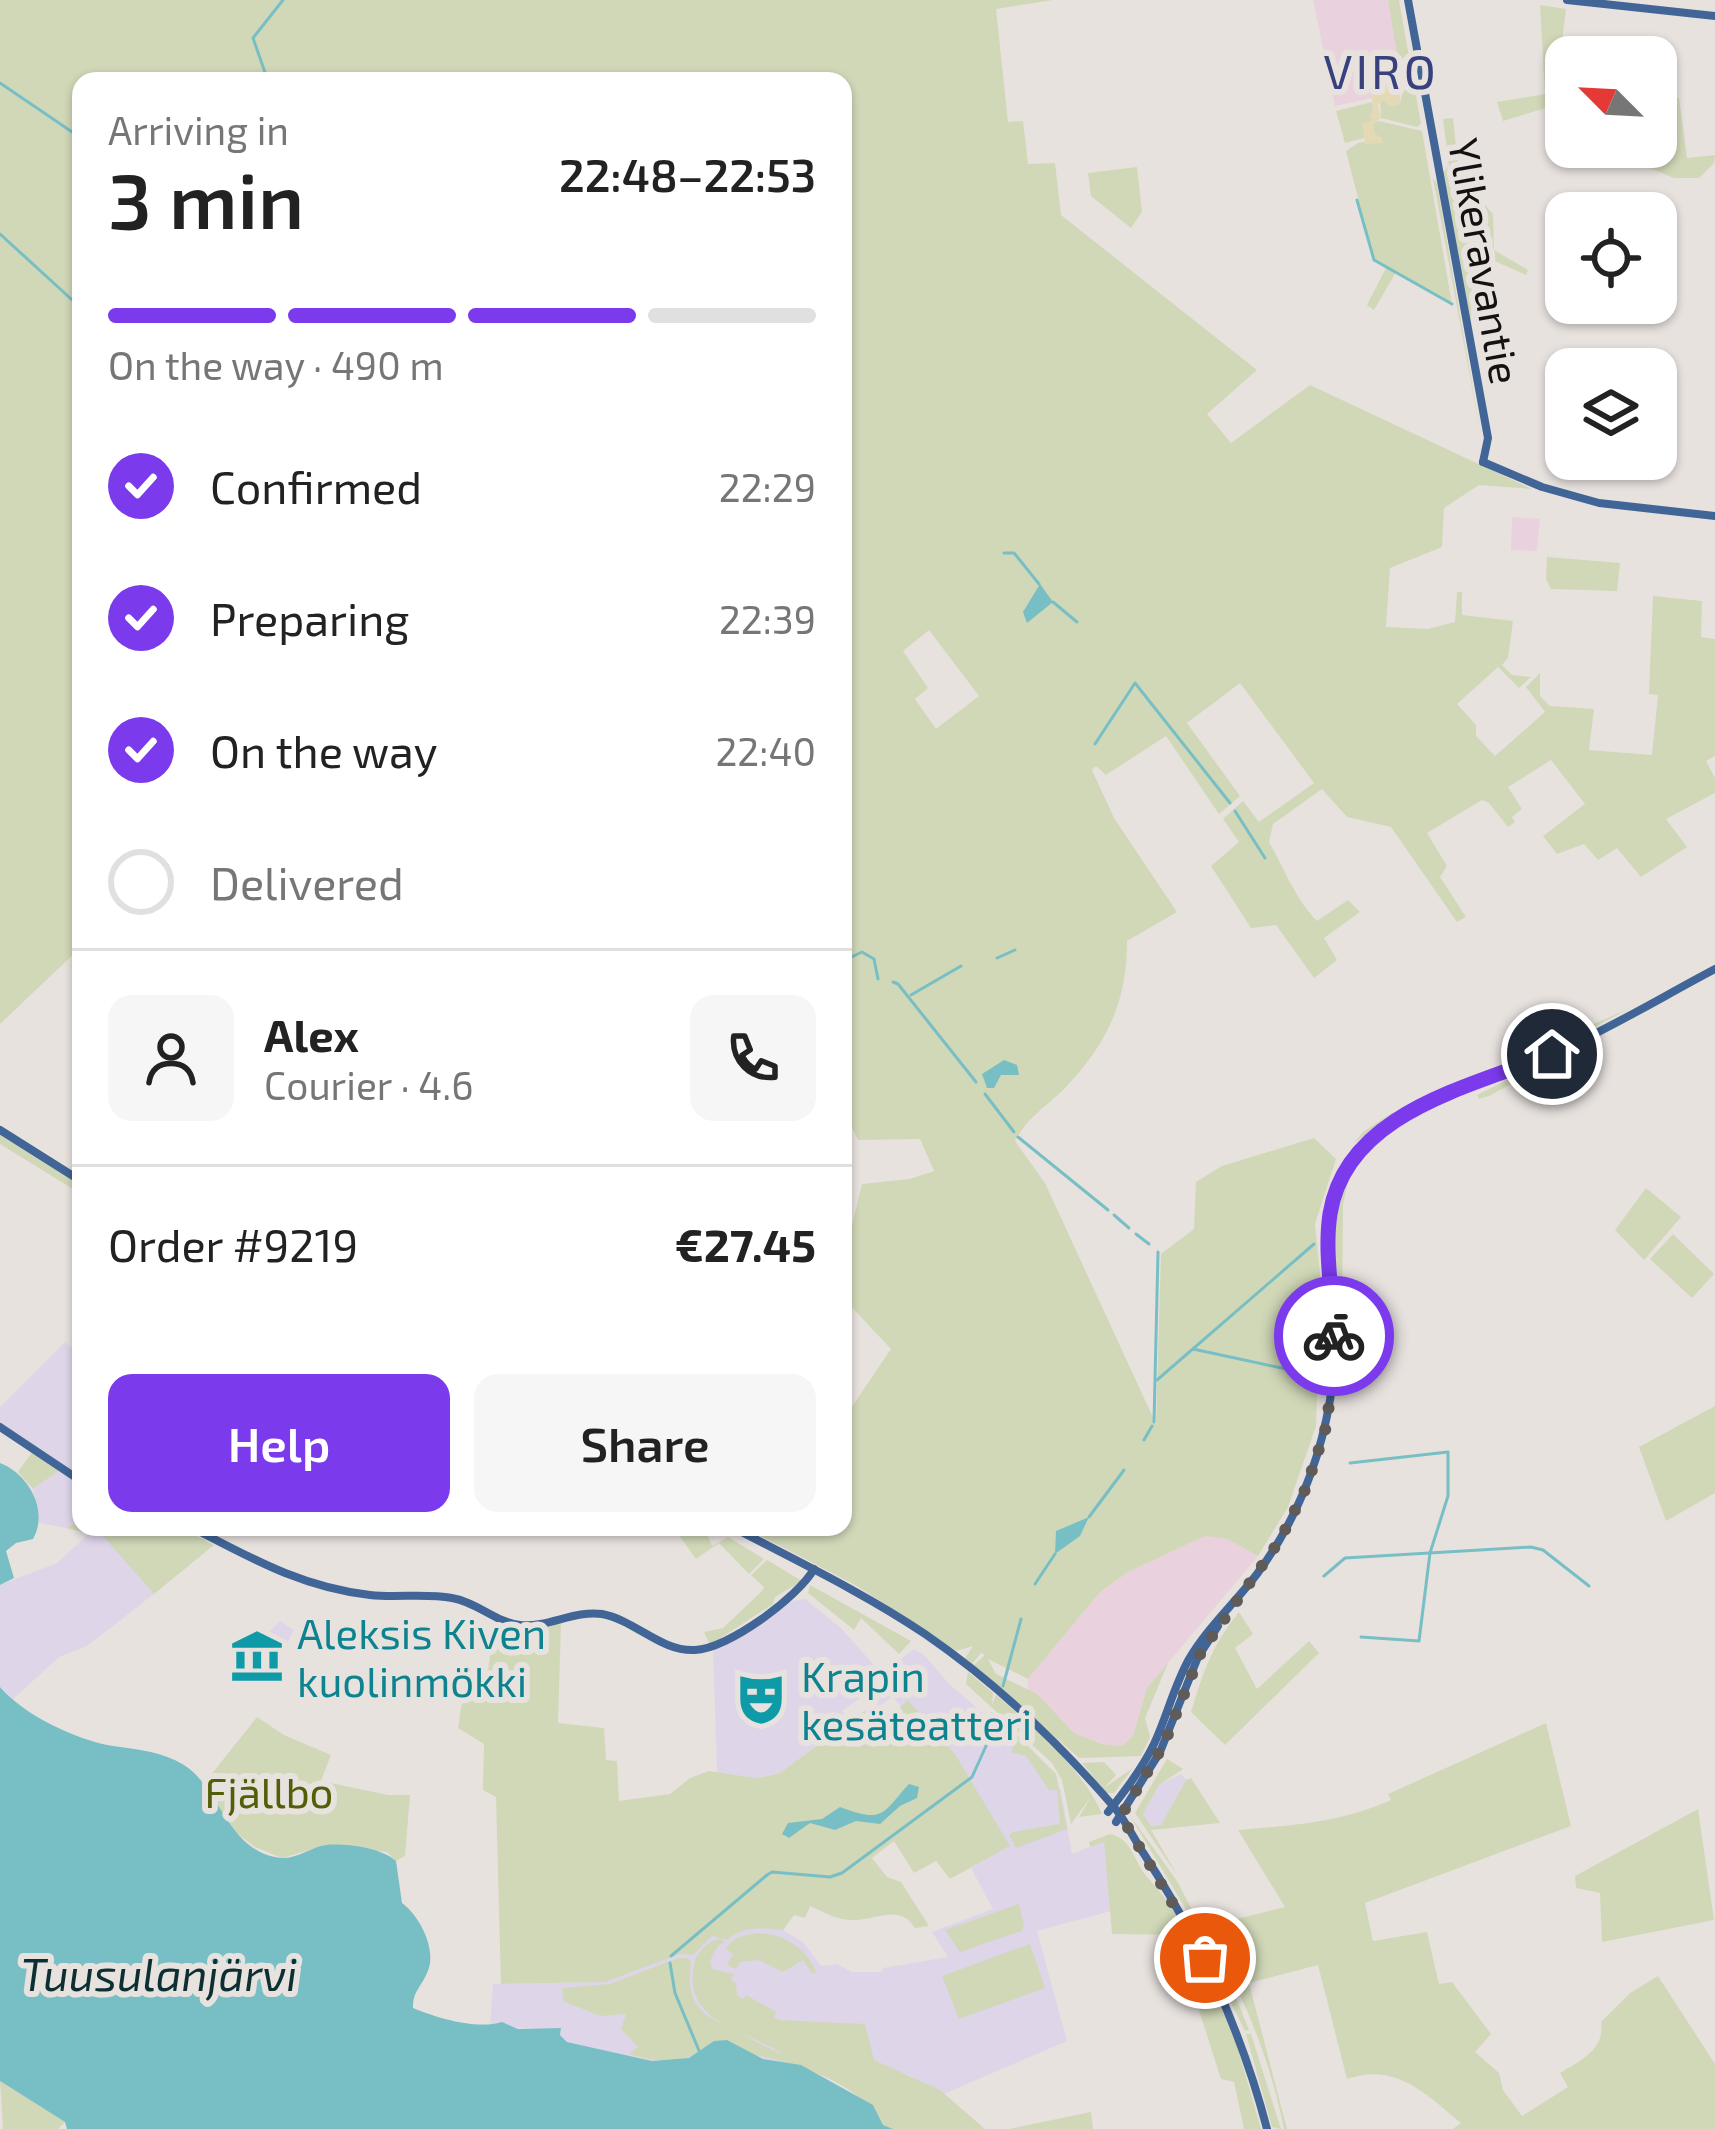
<!DOCTYPE html>
<meta charset="utf-8">
<style>
:root{--surface:#fff;--page:#f6f6f6;--text:#222;--muted:#767676;--line:#e0e0e0;--accent:#7c3aed}
body{margin:0;font-family:"Exo 2",sans-serif;background:var(--page);color:var(--text);height:100vh;display:flex;flex-direction:column;font-size:45px;white-space:nowrap}
*{box-sizing:border-box;margin:0}
p{font-size:39px;color:var(--muted)}
.icon{flex:none;width:66px;height:66px;fill:none;stroke:currentColor;stroke-width:2;stroke-linecap:round;stroke-linejoin:round}
.map{position:relative;flex:1;overflow:hidden}
.sheet{position:absolute;left:72px;top:72px;width:780px;height:1464px;display:flex;flex-direction:column;background:var(--surface);border-radius:24px;box-shadow:0 3px 9px #0004}
.sheet>*{flex:none}
.needle{width:78px;rotate:294deg}
.fabs{position:absolute;left:1545px;top:36px;display:grid;gap:24px}
.fabs a{display:grid;place-items:center;width:132px;height:132px;border-radius:24px;background:var(--surface);box-shadow:0 3px 9px #0004;font-size:60px}
.pin{position:absolute;display:grid;place-items:center;width:102px;height:102px;color:#fff;margin:-51px;border:6px solid #fff;border-radius:50%;box-shadow:0 3px 12px #0007}
.courier{position:absolute;display:grid;place-items:center;width:120px;height:120px;margin:-60px;border:9px solid #7c3aed;border-radius:50%;background:#fff;color:#222;box-shadow:0 3px 15px #0007}
.overview em{font-style:normal;font-weight:600}
.overview div{display:flex;flex-direction:column-reverse}
.overview{display:flex;align-items:center;justify-content:space-between;height:204px;padding:0 36px}
h1{font-size:78px;font-weight:600;line-height:90px}
.bar{display:grid;grid-template-columns:repeat(4,1fr);gap:18px 12px;align-content:center;height:144px;padding:0 36px}
.bar i{height:15px;border-radius:9px;background:var(--line)}
.bar .selected{background:var(--accent)}
.bar p{grid-column:span 4}
.line{display:flex;align-items:center;gap:30px;padding:0 36px;border-top:3px solid var(--line)}
.line div{flex:1}
.round{display:grid;place-items:center;flex:none;width:126px;height:126px;border-radius:24px;background:var(--page)}
ol{padding:0 36px;list-style:none}
li{display:flex;align-items:center;gap:36px;height:132px}
li p{margin-inline-start:auto}
li .icon{padding:12px;border-radius:50%;background:var(--accent);color:#fff;stroke-width:4}
li:last-child{color:var(--muted)}
li i{width:66px;height:66px;border:6px solid var(--line);border-radius:50%}
.primary-button{display:flex;gap:24px;margin-top:auto;padding:24px 36px}
.primary-button a{flex:1;height:138px;border-radius:24px;background:var(--accent);color:#fff;font-size:48px;font-weight:600;line-height:138px;text-align:center}
.primary-button a+a{background:var(--page);color:var(--text)}
.map>svg:first-child{display:block}
.commercial{fill:#ded5e9}
.education{fill:#e9d2dd}
.green{fill:#d1d8b8;fill-rule:evenodd}
.sand{fill:#e3dab5}
.water{fill:#78bfc5}
.lines{fill:none;stroke-linecap:round;stroke-linejoin:round}
.stream{stroke:#78bfc5;stroke-width:3}
.secondary{stroke:#416596;stroke-width:8}
.done{stroke:#5e5b59;stroke-width:12;stroke-dasharray:0 21.6}
.route{stroke:#7c3aed;stroke-width:15}
.labels{text-anchor:middle;dominant-baseline:central;stroke-width:12;stroke-linejoin:round;paint-order:stroke}
.street-label{font-size:42px;fill:#141211;stroke:#e8e2df}
.culture-label{font-size:42px;fill:#0d838f;stroke:#e8e2df;text-anchor:start}
.park-label{font-size:42px;fill:#535e08;stroke:#e8e2df}
.water-label{font-size:45px;font-style:italic;fill:#0b2f32;stroke:#e8e2df}
.quarter-label{font-size:48px;letter-spacing:3px;fill:#38417d;stroke:#e8e2df}
</style>
<div class="map">
<svg width="1715" height="2129" viewBox="0 0 1715 2129">
<rect width="100%" height="100%" fill="#e8e2df"/>
<g class="commercial">
<polygon points="65,1342 81,1357 81,1520 66,1528 39,1523 33,1489 59,1471 0,1427 0,1407"/>
<polygon points="96,1527 154,1594 87,1646 59,1657 13,1699 0,1687 0,1585 57,1563"/>
<polygon points="805,1599 840,1627 882,1674 914,1649 925,1656 950,1685 1049,1769 1061,1791 1072,1854 1104,1841 1111,1911 1037,1931 1067,2041 939,2096 909,2075 776,2062 652,2061 567,2042 560,2035 561,2029 490,2027 493,1984 605,1982 680,1936 760,1925 783,1930 803,1942 821,1966 837,1964 852,1972 882,1972 883,1968 948,1957 932,1932 993,1909 971,1868 1009,1846 955,1754 908,1701 902,1708 893,1696 869,1715 864,1711 888,1693 881,1683 842,1711 849,1721 778,1774 757,1778 717,1772 713,1650 791,1601"/>
<polygon points="280,1621 294,1630 265,1686 239,1672 251,1650"/>
<polygon points="1181,1774 1186,1780 1161,1825 1151,1826 1143,1814 1159,1785"/>
</g>
<g class="education">
<polygon points="1313,0 1388,0 1406,91 1335,106"/>
<polygon points="1512,517 1540,519 1537,551 1511,550"/>
<polygon points="1205,1536 1227,1539 1258,1556 1147,1688 1133,1736 1123,1746 1103,1744 1074,1733 1028,1690 1028,1679 1099,1593 1128,1572"/>
</g>
<g class="green">
<path d="M0,0h1053l-57,9 12,113 15,-1 5,43 27,-1 6,52 196,155 -50,44 24,29 79,-58 222,104 -53,-4 -35,23 -2,39 -52,21 -4,59 42,2 27,-7 2,-30h5v23l51,6 -5,37 -6,7 10,10 19,2 -12,11 -21,-21 -41,37 19,21v11l19,20 50,-44 -19,-25 14,-14v23l10,10 44,3 -5,41 63,5 6,-60 -9,-1 4,-98 49,5 -1,36 14,2v117l-9,5 9,17v15l-49,26 21,28 -46,30 -24,-29 -19,12 -14,-16 -27,10 -14,-18 42,-32 -34,-44 -43,27 14,22 -10,8 3,5 -7,5 -19,-24 -7,-3 -55,33 20,33 -7,11 26,40 -9,5 -66,-95 -44,-10 -25,-28 -49,35 -4,18c15,26 27,58 48,79l31,-21 12,12 -36,26 13,22 -23,18 -38,-53 -25,3 -40,-62 28,-24 -16,-23 20,-18 16,21 55,-39 -74,-100 -53,40 53,73 -21,18 -53,-78 -60,39 -10,-9 -4,4 22,48 63,94 -50,29c0,60 -19,101 -60,145 -19,20 -38,29 -52,55l30,42 111,241 5,-170 33,-25 2,-47 26,-16 92,-28 22,21 -21,65 6,59 -5,143 -28,81 -30,49 -31,-17 -22,-3 -77,36 -29,21 -71,86 -40,-20 8,15 41,20 37,39 28,11 20,2 11,-10 14,-48 21,-25 -23,55 5,19 -9,19 -62,2 -105,-93 11,-10 -4,-2 -9,11 -7,-6 8,-12 -17,5 -99,-65 -113,-59h99v-124l8,5 40,-59 -48,-51v-64l8,-5 11,-45 48,-5 24,-8 -14,-32 -62,1 -15,-31v-1028h-762v871l-3,-2 -78,74zM929,630l50,66 -43,33 -21,-30 13,-11 -25,-37z"/>
<polygon points="1388,0 1399,0 1421,124 1417,127 1381,118 1380,100 1400,103 1403,89"/>
<polygon points="1540,5 1566,9 1560,56 1566,58 1566,128 1549,107 1503,121 1497,102 1545,94"/>
<polygon points="1656,96 1679,98 1687,158 1715,155 1714,163 1699,178 1674,178 1598,147 1656,147"/>
<polygon points="1372,102 1374,113 1364,138 1345,143 1336,111"/>
<polygon points="1453,118 1459,175 1493,214 1494,250 1528,270 1526,275 1488,258 1472,289 1471,321 1442,174 1449,165 1443,119"/>
<polygon points="1379,121 1422,131 1452,304 1396,272 1374,310 1367,305 1386,268 1374,260 1346,151 1358,143 1382,139 1374,133 1374,123"/>
<polygon points="1137,167 1142,212 1131,228 1091,196 1088,173"/>
<polygon points="1433,178 1437,184 1482,441"/>
<polygon points="1547,557 1620,563 1617,591 1551,589 1546,579"/>
<polygon points="1661,1003 1489,1096 1479,1099 1477,1095"/>
<polygon points="1630,1008 1542,1055 1391,1116 1353,1144 1363,1132 1390,1114"/>
<polygon points="0,1135 81,1186 81,1194 0,1144"/>
<path d="M1349,1177l-6,27 -1,127c-13,-49 -13,-108 7,-154z"/>
<polygon points="1646,1188 1681,1217 1644,1260 1615,1230"/>
<polygon points="1673,1234 1714,1274 1692,1298 1650,1259"/>
<polygon points="1715,1406 1715,1493 1666,1521 1639,1447"/>
<polygon points="33,1451 60,1470 33,1489 18,1472"/>
<polygon points="81,1520 81,1527 180,1527 214,1545 154,1594 96,1528 87,1533 66,1528"/>
<polygon points="673,1527 704,1527 712,1546 728,1537 764,1559 749,1574 719,1543 696,1559"/>
<polygon points="767,1560 802,1581 775,1597 773,1604 710,1645 704,1632 723,1628 762,1591 764,1587 751,1575"/>
<polygon points="810,1585 911,1641 899,1654 861,1618 854,1630 808,1593"/>
<path d="M1239,1612l14,22 -18,14 22,41 52,-48 10,12 -94,92 -34,-33c13,-42 20,-65 48,-100z"/>
<path d="M495,1620c22,13 42,9 66,3l-3,100 46,5 2,32 11,1 2,40 51,-7 20,-16 19,-7 48,7 21,-4 86,-63 15,16 29,-27 47,54 55,92 -60,33 -14,-18 -22,12 -20,-32 -22,17 15,19 14,5 28,44 -14,2c-17,-26 -40,-6 -65,-8 -13,0 -28,-9 -40,-14l-5,12 -11,-3 -11,15c-20,-2 -40,-4 -56,10l-15,-4 -19,19 -13,-1 -75,28 -104,2 -5,-187 -13,-7 1,-46 -26,-16 10,-65 20,7z"/>
<path d="M968,1672l25,21 -1,12 4,-10c38,32 86,73 106,119l-23,3 11,-19 -19,26 -9,-44 -10,-17 -86,-79z"/>
<polygon points="257,1717 284,1735 331,1755 321,1781 388,1795 410,1795 405,1856 396,1861 387,1852 327,1845 282,1858 255,1847 228,1827 217,1803 202,1786"/>
<path d="M1546,1723l25,103 -206,77 8,38 54,-9 12,52 13,-2 39,52 -16,18 24,21 4,17 19,26 46,-29 -8,-14c21,-13 45,-23 41,-51l29,-29 28,-17 57,88v65h-262l8,-6c-36,-30 -66,-61 -114,-44l-29,-114 -69,18 38,146h-3c-14,-71 -43,-140 -79,-202l80,-20 -47,-77c56,-5 101,-7 153,-30l-3,-6z"/>
<polygon points="1017,1735 1056,1774 1067,1829 1016,1848 1009,1835 1013,1832 1060,1824 1057,1790 1049,1790 1026,1756 1011,1752"/>
<polygon points="1167,1759 1183,1769 1159,1785 1143,1814 1151,1826 1161,1825 1186,1780 1191,1778 1220,1823 1151,1830 1179,1878 1135,1813"/>
<polygon points="1104,1762 1116,1775 1104,1788 1133,1768 1114,1793 1107,1793 1082,1763"/>
<polygon points="1698,1809 1714,1920 1602,1942 1600,1893 1576,1888 1575,1876"/>
<polygon points="1129,1814 1177,1881 1222,1967 1212,1963 1187,1911"/>
<path d="M1110,1834c22,4 24,28 37,43 22,24 41,52 53,83l-17,-25 -71,-1 -8,-92 -14,5 -1,-5z"/>
<polygon points="1019,1904 1024,1926 1021,1931 960,1952 945,1930"/>
<path d="M758,1933c26,1 51,16 58,40h-4l-9,-13 -20,12 -24,-12 -19,2 -4,7 -9,-4 6,-11 -7,-5c6,-13 20,-14 32,-16z"/>
<path d="M720,1939l5,3 -7,4 -8,15 2,8 22,5 -3,6 5,3 1,12 6,4 3,-4 30,17 -2,5 5,3 86,4 9,36 66,30 45,39h-92l-10,-3c-26,-54 -121,-71 -176,-80 -21,20 -52,16 -78,8l9,-7 -17,-18 5,-15 -26,2 -37,-15 -1,-13 48,-4 68,-26h10l3,4c-5,42 8,51 40,66 18,9 32,19 52,26 -39,-25 -101,-31 -89,-90 3,-13 14,-23 26,-25z"/>
<polygon points="1030,1944 1045,1988 959,2019 942,1976"/>
<polygon points="1225,1970 1249,2030 1245,2031 1216,1973"/>
<polygon points="1204,1972 1234,2035 1261,2129 1244,2129 1234,2082 1221,2079 1188,1976"/>
<polygon points="1246,2034 1251,2034 1281,2129 1272,2127"/>
<polygon points="0,2081 65,2122 58,2129 3,2129"/>
<polygon points="1091,2112 1093,2129 1009,2129"/>
</g>
<polygon class="sand" points="1400,75 1400,104 1391,107 1382,100 1378,105 1381,118 1374,124 1374,132 1384,143 1365,144 1362,123 1371,121 1370,114 1374,112 1369,82"/>
<g class="water">
<polygon points="1040,584 1053,602 1027,623 1023,612"/>
<polygon points="1004,1060 1017,1065 1019,1075 1001,1075 994,1088 987,1088 982,1074"/>
<path d="M0,1463c29,11 49,48 33,76l-17,4 -10,8 8,27 -14,7z"/>
<polygon points="1089,1517 1080,1536 1055,1554 1056,1531"/>
<path d="M0,1687c24,28 76,53 113,59 24,3 50,6 71,19 37,23 43,88 98,93 14,1 30,-11 44,-13 20,-2 56,3 70,16l6,42c18,13 36,48 25,70 -7,16 -14,18 -14,35 24,10 64,22 89,14l16,7 43,-1 -1,7 7,7 85,19 37,-3 25,-17 13,-1 36,19 38,6 72,40 10,20 10,4h-826l-2,-7 -65,-41z"/>
<path d="M909,1784l10,3 -2,11 -17,8 -20,18 -24,-3 -21,9 -25,-7 -21,15 -7,-4 6,-11 34,-4 18,-12c45,17 42,6 69,-23z"/>
</g>
<g class="lines">
<g class="stream">
<polyline points="268,81 253,38 283,0"/>
<polyline points="0,83 81,138"/>
<polyline points="1357,200 1374,260 1452,304"/>
<polyline points="0,234 81,308"/>
<polyline points="74,534 81,538"/>
<polyline points="1004,553 1014,553 1039,584"/>
<polyline points="1053,602 1077,622"/>
<polyline points="1095,744 1135,683 1230,803"/>
<polyline points="1235,811 1265,858"/>
<polyline points="997,958 1015,950"/>
<polyline points="843,961 862,952 874,959 878,979"/>
<polyline points="893,982 898,984 976,1082"/>
<polyline points="911,995 961,966"/>
<polyline points="985,1094 1014,1132"/>
<polyline points="1018,1137 1108,1210"/>
<polyline points="1114,1215 1129,1228"/>
<polyline points="1136,1234 1149,1244"/>
<polyline points="1193,1349 1314,1375"/>
<polyline points="1157,1380 1314,1244"/>
<polyline points="1154,1422 1158,1252"/>
<polyline points="1144,1440 1152,1426"/>
<polyline points="1350,1463 1448,1452 1448,1496 1430,1553 1419,1641 1361,1637"/>
<polyline points="1089,1517 1124,1470"/>
<polyline points="1324,1576 1345,1558 1531,1547 1543,1550 1589,1586"/>
<polyline points="1035,1584 1055,1554"/>
<polyline points="1003,1686 1021,1619"/>
<polyline points="671,1956 767,1875 772,1872 830,1877 842,1873 972,1777 991,1735 992,1714"/>
<polyline points="670,1963 675,1993 700,2053"/>
</g>
<g class="secondary">
<polyline points="1408,0 1488,438 1483,462"/>
<polyline points="1567,0 1715,16"/>
<polyline points="1483,462 1542,487 1599,503 1715,516"/>
<polyline points="0,1130 81,1181"/>
<polyline points="0,1427 81,1481"/>
<path d="M191,1527c60,31 110,60 179,68 27,3 55,-2 82,3 25,4 43,24 68,27 28,3 54,-15 82,-11 33,6 59,38 93,36 33,-1 103,-53 119,-81"/>
<path d="M732,1527c65,34 132,66 193,107 70,48 134,109 189,173 12,14 20,32 30,47 56,86 97,175 123,275"/>
<path d="M1108,1812c18,-22 34,-43 46,-68 13,-28 20,-58 35,-85 19,-32 46,-56 68,-85 43,-58 67,-123 76,-194 11,-79 -31,-171 32,-237 43,-45 131,-63 188,-89 56,-25 109,-57 162,-85"/>
<polyline points="1116,1822 1160,1752 1198,1657 1218,1626"/>
</g>
</g>
<g class="lines">
<polyline class="done" points="1205,1958 1121,1816 1164,1744 1201,1652 1280,1540 1306,1488 1325,1431 1334,1373 1334,1336"/>
<path class="route" d="M1334,1336c-1,-40 -10,-83 -4,-122 16,-102 141,-127 222,-160"/>
</g>
<defs>
<g id="museum-bare" transform="scale(4.14)"><path d="M0-6L6-3V-2H-6V-3ZM-5-1h2V3h-2ZM-1-1h2V3h-2ZM3-1h2V3H3ZM-6 4H6V6H-6Z" fill="#0f9aa8" stroke="#e8e2df" stroke-width="2.5" paint-order="stroke"/></g>
<g id="theatre-bare" transform="scale(4.14)"><path d="M-5-5.5Q0-4 5-5.5V0Q5 5 0 6Q-5 5-5 0ZM-3.3-2.5H-1v1.5H-3.3ZM1-2.5H3.3v1.5H1ZM-2.8 1Q0 5.5 2.8 1Z" fill="#0f9aa8" stroke="#e8e2df" stroke-width="2.5" paint-order="stroke"/></g>
</defs>
<g fill-rule="evenodd">
<use href="#museum-bare" x="257" y="1656"/>
<use href="#theatre-bare" x="761" y="1699"/>
</g>
<g class="labels">
<g class="street-label">
<text transform="translate(1486 261) rotate(80)">Ylikeravantie</text>
</g>
<g class="culture-label">
<text x="297" y="1632">Aleksis Kiven<tspan x="297" dy="48">kuolinmökki</tspan></text>
<text x="801" y="1675">Krapin<tspan x="801" dy="48">kesäteatteri</tspan></text>
</g>
<g class="park-label">
<text x="269" y="1791">Fjällbo</text>
</g>
<g class="water-label">
<text x="159" y="1973">Tuusulanjärvi</text>
</g>
<g class="quarter-label">
<text x="1381" y="70">VIRO</text>
</g>
</g>
</svg>
<div class="fabs">
<a><svg class="needle" viewBox="-14 -14 28 28"><path d="M0-13l5 13h-10z" fill="#e53935"/><path d="M0 13l5-13h-10z" fill="#767676"/></svg></a>
<a><svg class="icon" aria-label="locate" viewBox="0 0 24 24"><circle cx="12" cy="12" r="6"/><path d="M12 2v4M12 18v4M2 12h4M18 12h4"/></svg></a>
<a><svg class="icon" aria-label="layers" viewBox="0 0 24 24"><path d="M12 4l9 5-9 5-9-5zM3 14l9 5 9-5"/></svg></a>
</div>
<div class="pin" style="left:1205px;top:1958px;background:#ea580c"><svg class="icon" aria-label="bag" viewBox="0 0 24 24"><path d="M5 8h14l-1 12H6zM9 8a3 3 0 0 1 6 0"/></svg></div>
<div class="pin" style="left:1552px;top:1054px;background:#1f2937"><svg class="icon" aria-label="home" viewBox="0 0 24 24"><path d="M3 11l9-7 9 7M6 9v11h12V9"/></svg></div>
<div class="courier" style="left:1334px;top:1336px"><svg class="icon" aria-label="bike" viewBox="0 0 24 24"><circle cx="6" cy="16" r="4"/><circle cx="18" cy="16" r="4"/><path d="M6 16l4-8h5l3 8M10 8l3 8H6M13 5h3"/></svg></div>
<section class="sheet">
<div class="overview"><div><h1>3 min</h1><p>Arriving in</p></div><em>22:48–22:53</em></div>
<div class="bar"><i class="selected"></i><i class="selected"></i><i class="selected"></i><i></i><p>On the way · 490 m</p></div>
<ol>
<li><svg class="icon" aria-label="check" viewBox="0 0 24 24"><path d="M5 12l5 5 9-10"/></svg>Confirmed<p>22:29</p></li>
<li><svg class="icon" aria-label="check" viewBox="0 0 24 24"><path d="M5 12l5 5 9-10"/></svg>Preparing<p>22:39</p></li>
<li><svg class="icon" aria-label="check" viewBox="0 0 24 24"><path d="M5 12l5 5 9-10"/></svg>On the way<p>22:40</p></li>
<li><i></i>Delivered</li>
</ol>
<div class="line" style="height:216px"><a class="round"><svg class="icon" aria-label="person" viewBox="0 0 24 24"><circle cx="12" cy="8" r="4"/><path d="M4 21q1-7 8-7t8 7"/></svg></a><div><b>Alex</b><p>Courier · 4.6</p></div><a class="round"><svg class="icon" aria-label="phone" viewBox="0 0 24 24"><path d="M5 4h4l2 5-3 2q2 4 5 5l2-3 5 2v4C11 20 4 13 5 4z"/></svg></a></div>
<div class="line" style="height:156px"><div>Order #9219</div><b>€27.45</b></div>
<div class="primary-button"><a>Help</a><a>Share</a></div>
</section>
</div>
